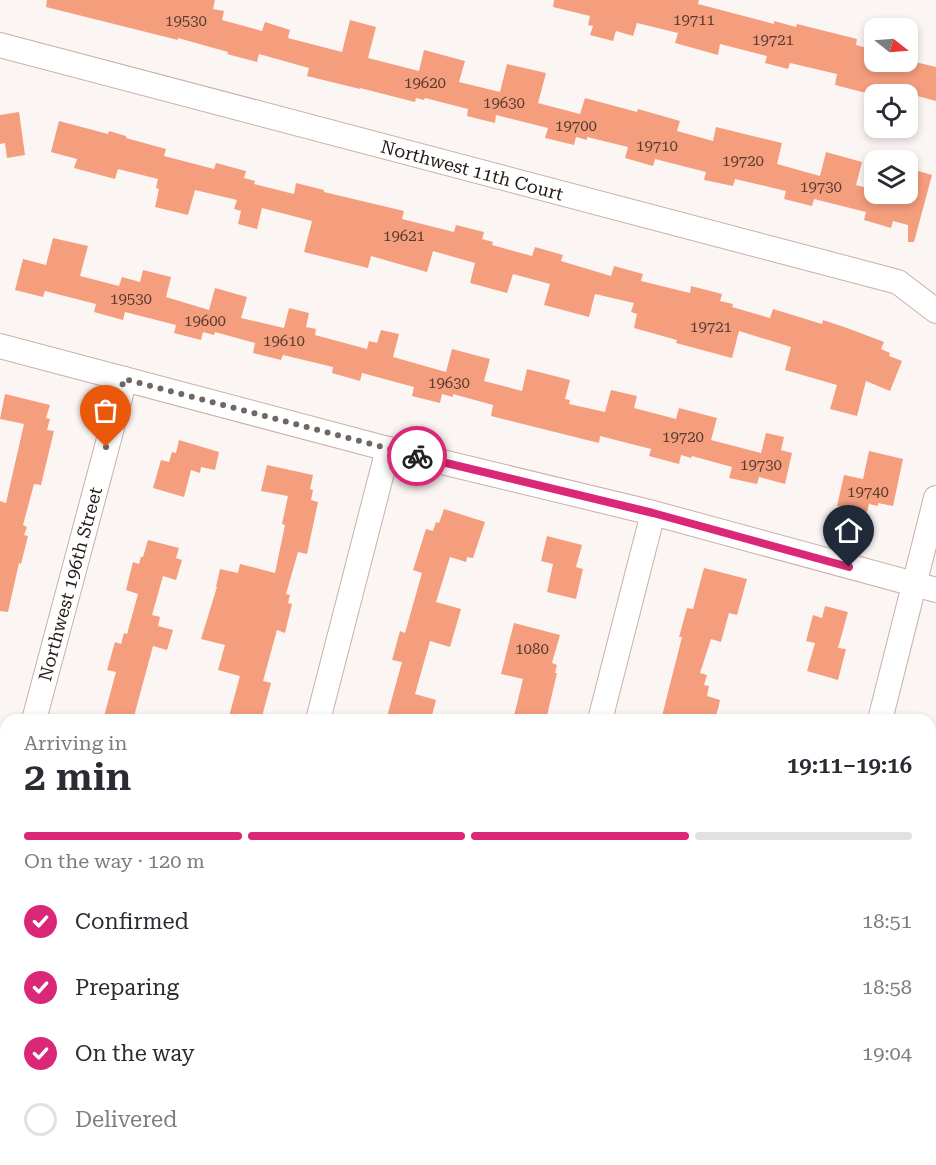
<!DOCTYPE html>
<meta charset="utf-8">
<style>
:root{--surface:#fff;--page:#f7f7f7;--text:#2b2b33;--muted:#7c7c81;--line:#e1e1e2;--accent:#db2777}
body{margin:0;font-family:"Roboto Serif",serif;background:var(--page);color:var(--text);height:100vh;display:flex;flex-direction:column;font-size:22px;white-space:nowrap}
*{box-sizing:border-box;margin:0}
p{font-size:20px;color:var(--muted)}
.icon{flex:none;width:33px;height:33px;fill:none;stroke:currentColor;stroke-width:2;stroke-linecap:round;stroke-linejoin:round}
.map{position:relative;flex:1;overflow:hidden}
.panel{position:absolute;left:0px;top:714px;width:936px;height:452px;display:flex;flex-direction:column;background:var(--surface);border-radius:18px 18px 0 0;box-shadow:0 3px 9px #0003}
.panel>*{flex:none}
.needle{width:39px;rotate:107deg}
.tools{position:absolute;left:864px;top:18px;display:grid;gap:12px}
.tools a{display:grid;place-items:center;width:54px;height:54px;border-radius:12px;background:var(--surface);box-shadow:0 3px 9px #0003;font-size:30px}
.pin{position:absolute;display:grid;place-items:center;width:51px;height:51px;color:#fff;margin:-62px -26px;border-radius:50% 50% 50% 0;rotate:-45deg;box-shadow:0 0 6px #0007}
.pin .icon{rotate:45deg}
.courier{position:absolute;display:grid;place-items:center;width:60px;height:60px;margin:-30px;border:4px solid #db2777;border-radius:50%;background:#fff;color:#222;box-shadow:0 2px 8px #0007}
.head em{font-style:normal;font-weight:600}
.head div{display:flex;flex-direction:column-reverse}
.head{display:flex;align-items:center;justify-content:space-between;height:102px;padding:0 24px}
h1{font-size:39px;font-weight:600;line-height:45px}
.bar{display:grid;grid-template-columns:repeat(4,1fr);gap:9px 6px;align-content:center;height:72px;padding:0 24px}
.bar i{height:8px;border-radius:4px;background:var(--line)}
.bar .on{background:var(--accent)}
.bar p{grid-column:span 4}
ol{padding:0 24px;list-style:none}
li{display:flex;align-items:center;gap:18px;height:66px}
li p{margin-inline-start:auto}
li .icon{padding:6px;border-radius:50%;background:var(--accent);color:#fff;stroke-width:4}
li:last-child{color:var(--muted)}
li i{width:33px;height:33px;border:3px solid var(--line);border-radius:50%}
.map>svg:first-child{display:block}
.building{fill:#f59e7e}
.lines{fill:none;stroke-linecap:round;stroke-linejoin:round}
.minor-casing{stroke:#cbb0a6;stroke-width:26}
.minor{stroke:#fff;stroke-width:24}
.done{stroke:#706764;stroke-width:6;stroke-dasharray:0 10.8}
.route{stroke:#db2777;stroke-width:8}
.labels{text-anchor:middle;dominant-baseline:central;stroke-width:6;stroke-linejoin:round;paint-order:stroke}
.number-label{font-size:15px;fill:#593c31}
.street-label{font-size:18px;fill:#251b17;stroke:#fff}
</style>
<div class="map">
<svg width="936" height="1165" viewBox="0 0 936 1165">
<rect width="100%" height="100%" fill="#fbf5f3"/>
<g class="building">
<polygon points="47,0 215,0 213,9 224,11 222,20 262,31 265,22 290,30 288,38 342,52 350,20 376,27 368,58 419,71 424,50 465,61 459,82 500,92 507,64 546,73 538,103 580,114 585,98 637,112 638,109 680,121 677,131 713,141 716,127 782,143 777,164 820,176 826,152 862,162 856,185 874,190 874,194 889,194 908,198 908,168 932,175 914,242 908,242 908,225 893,221 891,228 864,220 866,212 814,199 812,206 784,199 786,191 735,179 733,186 704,180 706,172 655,159 653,166 625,158 628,147 587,137 587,140 576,137 574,145 545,138 548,128 496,115 495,123 467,116 468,109 425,98 424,100 416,98 415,102 360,88 360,89 307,76 309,68 259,54 257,62 227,54 228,52 178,38 178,40 46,7"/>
<polygon points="554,0 699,0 698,4 774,24 774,21 796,27 797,24 857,39 856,45 874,50 874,62 915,62 936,67 936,101 874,84 874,95 835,85 837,74 790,63 788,69 765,63 767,56 720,44 718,55 675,43 678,33 637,23 633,36 616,31 613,41 590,35 593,26 588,25 590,16 553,7"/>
<polygon points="19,112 25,155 7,158 5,143 0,144 0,115"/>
<polygon points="59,121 108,134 109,131 126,136 126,138 166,149 164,156 214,169 216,163 246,171 244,178 255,181 254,184 294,194 296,183 324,190 324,192 404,211 402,219 454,232 456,225 484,232 482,239 493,242 492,245 532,256 535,247 563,255 561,261 611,276 614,266 643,274 641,281 690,293 691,286 722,294 720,301 733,304 732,307 770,318 773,309 822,324 823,320 847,328 884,342 881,349 890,353 889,356 902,361 890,391 866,381 857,416 830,409 837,385 785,370 791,347 739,331 732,358 676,343 677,340 634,328 637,314 631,312 634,303 595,294 589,317 544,305 550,284 513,274 507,293 470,283 475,263 433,251 427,272 371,256 368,268 304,252 312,221 262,208 257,229 238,224 241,211 234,209 237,200 195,190 188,215 155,207 159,189 156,188 158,179 118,169 115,179 74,168 77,159 51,152"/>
<polygon points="53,238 88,246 80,276 119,286 122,277 140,282 143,270 171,277 166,297 209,310 215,288 247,297 241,318 284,328 289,308 309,313 306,327 316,329 315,335 367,349 369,341 377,343 381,330 399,334 393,357 446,372 452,349 490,359 484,381 522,391 527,369 570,380 565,399 570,400 569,404 605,412 611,390 637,396 634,408 676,419 679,408 717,418 711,440 761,453 766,433 784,437 781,450 792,453 785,484 759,477 757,484 729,478 732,467 692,456 691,458 681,455 679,464 649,456 651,449 600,436 599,443 491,416 493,405 453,394 453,397 442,394 440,403 412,396 414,387 362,373 360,381 332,373 333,367 283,355 281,360 253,353 255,343 215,332 214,335 203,332 201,340 174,333 176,325 125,312 123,320 94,312 96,304 45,291 43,297 15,290 23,259 46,265"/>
<polygon points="5,394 50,405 46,418 50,419 47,430 54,431 41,485 34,484 23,525 27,527 24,535 28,536 21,564 19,563 8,612 0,611 0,501 6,503 24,424 0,419"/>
<polygon points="179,440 219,452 215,470 201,467 200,473 191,470 184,497 153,488 161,460 169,462 172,452 176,453"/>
<polygon points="869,451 903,459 893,506 878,503 878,506 869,504 867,512 837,506 844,475 863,479"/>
<polygon points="267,465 313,475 310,489 313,490 311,500 318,502 307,554 298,552 286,594 290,595 288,603 292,604 285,633 277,630 263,681 271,683 261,720 228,720 240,676 218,670 225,645 201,639 217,587 216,587 220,569 238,573 240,564 275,573 285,525 282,524 288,496 261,491"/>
<polygon points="444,509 485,522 473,558 467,557 466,562 450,557 436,602 461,609 450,647 430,641 415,694 436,700 431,719 417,715 416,720 386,720 402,662 392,660 400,631 405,633 422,573 413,570 426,529 433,531 436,522 439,523"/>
<polygon points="547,536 582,545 576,567 583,569 576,599 547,592 553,564 541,561"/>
<polygon points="148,540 179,548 176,558 182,560 176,580 163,576 152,615 160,617 158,626 173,630 167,650 153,646 133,720 103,720 116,672 107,670 115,642 121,644 124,633 127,634 138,594 126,590 133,562 139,564 141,557 143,557"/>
<polygon points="704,568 747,579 737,615 729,613 721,642 711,639 700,673 707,675 704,685 709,686 707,696 720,700 718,709 715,718 697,714 695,720 661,720 682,637 679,637 687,608 693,609"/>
<polygon points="825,606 848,612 838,648 846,649 838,680 807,671 815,643 806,641 813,615 822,618"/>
<polygon points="514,623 560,635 552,663 557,665 555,673 557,673 546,720 513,720 523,679 501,674"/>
</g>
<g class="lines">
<g class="minor-casing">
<g id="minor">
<polyline points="0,45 898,282 936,311"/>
<polyline points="0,346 388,449 653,513 936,590"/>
<polyline points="34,720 125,379"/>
<polyline points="318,720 388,449"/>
<polyline points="600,720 653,513"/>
<polyline points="880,720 936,498"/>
<polyline points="0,849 6,826"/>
<polyline points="203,1165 205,1160"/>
<polyline points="486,1165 488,1160"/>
<polyline points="767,1165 768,1160"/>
</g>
</g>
<use href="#minor" class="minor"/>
</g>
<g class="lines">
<polyline class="done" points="106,447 124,379 417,456"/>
<polyline class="route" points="417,456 653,513 849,567"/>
</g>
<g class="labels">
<g class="number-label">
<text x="694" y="20">19711</text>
<text x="186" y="21">19530</text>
<text x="773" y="40">19721</text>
<text x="425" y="83">19620</text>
<text x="504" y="103">19630</text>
<text x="576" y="126">19700</text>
<text x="657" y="146">19710</text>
<text x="743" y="161">19720</text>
<text x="821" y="187">19730</text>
<text x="404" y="236">19621</text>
<text x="131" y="299">19530</text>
<text x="205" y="321">19600</text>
<text x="711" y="327">19721</text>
<text x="284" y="341">19610</text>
<text x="449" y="383">19630</text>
<text x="683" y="437">19720</text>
<text x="761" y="465">19730</text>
<text x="868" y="492">19740</text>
<text x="532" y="649">1080</text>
</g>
<g class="street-label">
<text transform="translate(472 170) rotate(15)">Northwest 11th Court</text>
<text transform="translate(70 584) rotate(-75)">Northwest 196th Street</text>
</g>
</g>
</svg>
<div class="tools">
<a><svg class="needle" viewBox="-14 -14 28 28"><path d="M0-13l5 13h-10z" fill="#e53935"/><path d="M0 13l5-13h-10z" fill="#7c7c81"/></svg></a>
<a><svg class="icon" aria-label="locate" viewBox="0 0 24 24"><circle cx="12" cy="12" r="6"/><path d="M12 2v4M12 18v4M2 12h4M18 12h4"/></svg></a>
<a><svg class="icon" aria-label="layers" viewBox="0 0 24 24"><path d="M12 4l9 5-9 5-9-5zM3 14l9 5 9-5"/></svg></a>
</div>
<div class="pin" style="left:106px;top:447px;background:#ea580c"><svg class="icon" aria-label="bag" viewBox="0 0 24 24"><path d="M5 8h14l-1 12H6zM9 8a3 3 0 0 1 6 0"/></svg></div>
<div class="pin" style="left:849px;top:567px;background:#1f2937"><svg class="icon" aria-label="home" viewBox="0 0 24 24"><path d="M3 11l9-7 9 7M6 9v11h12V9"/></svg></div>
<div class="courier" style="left:417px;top:456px"><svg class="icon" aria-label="bike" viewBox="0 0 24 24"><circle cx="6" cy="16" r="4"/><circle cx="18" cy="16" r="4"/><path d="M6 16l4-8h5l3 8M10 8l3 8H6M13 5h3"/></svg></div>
<section class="panel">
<div class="head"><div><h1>2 min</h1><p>Arriving in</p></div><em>19:11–19:16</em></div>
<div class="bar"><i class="on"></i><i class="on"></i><i class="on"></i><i></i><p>On the way · 120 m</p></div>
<ol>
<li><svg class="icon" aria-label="check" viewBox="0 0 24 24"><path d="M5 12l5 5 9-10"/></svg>Confirmed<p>18:51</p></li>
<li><svg class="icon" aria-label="check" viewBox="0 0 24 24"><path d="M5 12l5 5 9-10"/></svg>Preparing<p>18:58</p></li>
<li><svg class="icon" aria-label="check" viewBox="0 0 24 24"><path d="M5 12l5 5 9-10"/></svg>On the way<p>19:04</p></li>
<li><i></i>Delivered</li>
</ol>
</section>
</div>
